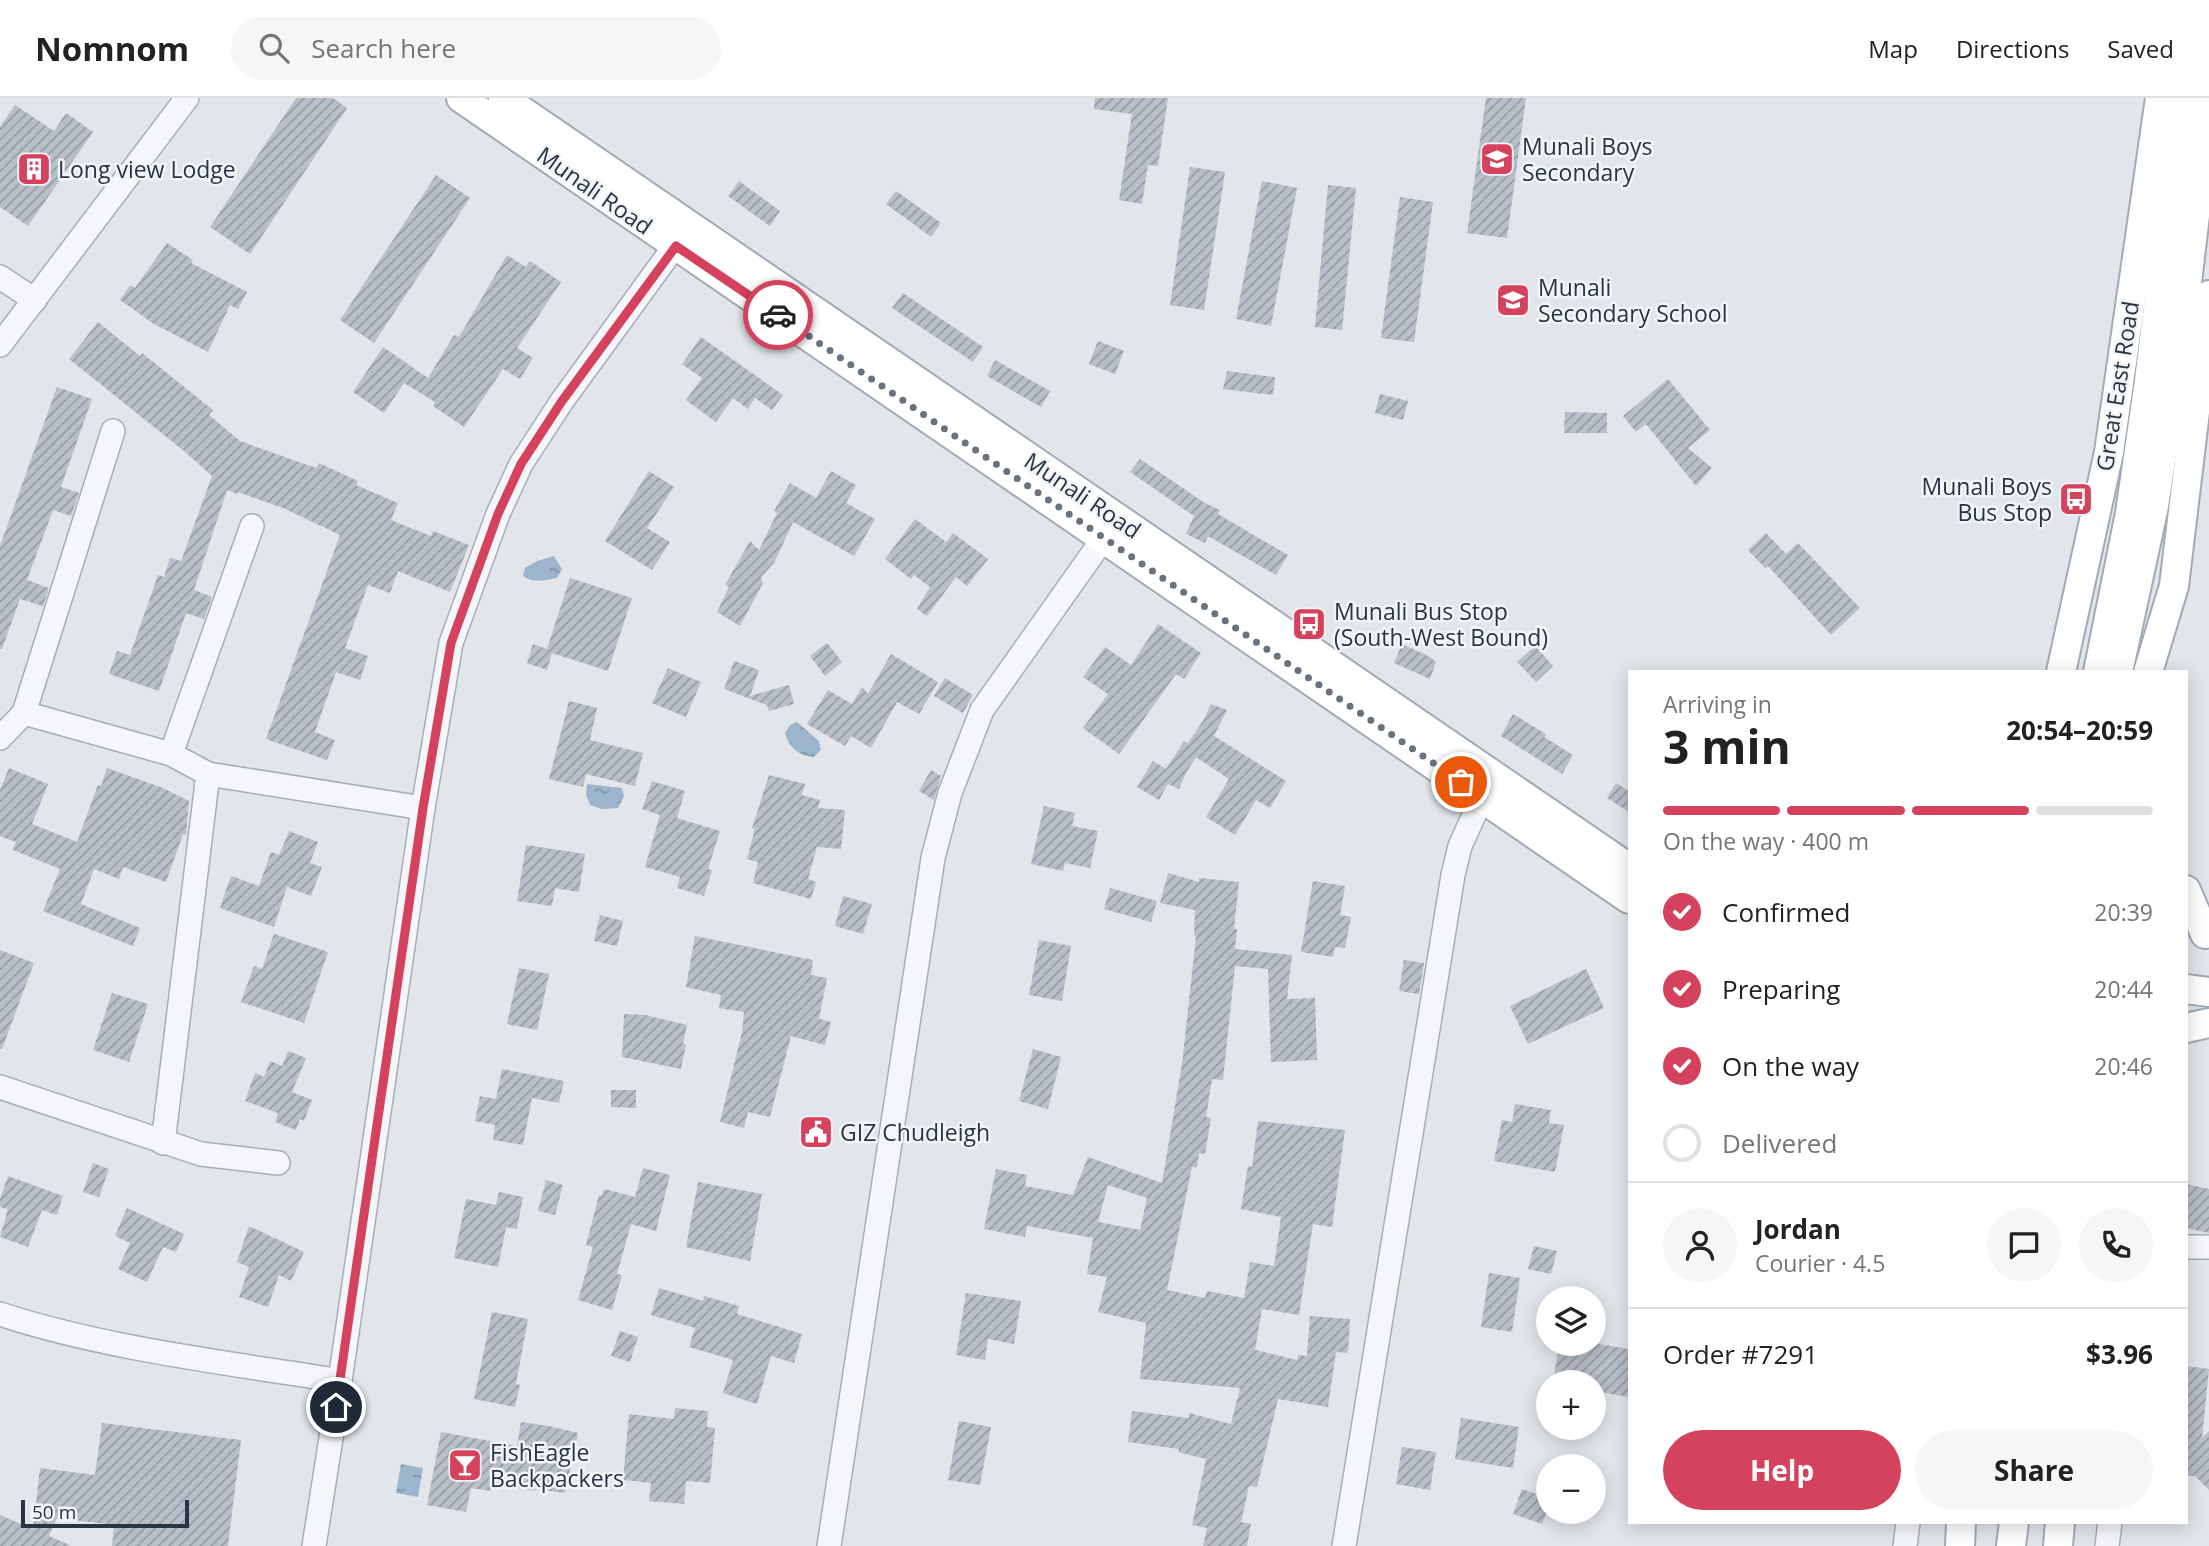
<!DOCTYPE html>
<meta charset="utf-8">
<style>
:root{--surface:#fff;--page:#f6f6f6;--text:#222;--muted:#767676;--line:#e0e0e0;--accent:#d4425d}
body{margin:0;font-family:"Open Sans",sans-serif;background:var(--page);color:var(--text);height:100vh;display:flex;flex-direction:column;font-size:26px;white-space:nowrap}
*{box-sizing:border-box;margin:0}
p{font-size:23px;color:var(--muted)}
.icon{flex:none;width:38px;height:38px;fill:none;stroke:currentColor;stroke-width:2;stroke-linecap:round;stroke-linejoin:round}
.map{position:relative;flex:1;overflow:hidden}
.details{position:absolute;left:1628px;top:572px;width:560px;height:854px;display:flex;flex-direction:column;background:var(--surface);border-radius:0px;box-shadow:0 4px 18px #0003}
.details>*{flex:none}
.buttons{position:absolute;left:1536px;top:1188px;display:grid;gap:14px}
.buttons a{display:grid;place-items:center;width:70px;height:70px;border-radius:50%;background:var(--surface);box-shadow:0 4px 18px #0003;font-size:35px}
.scale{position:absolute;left:21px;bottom:18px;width:168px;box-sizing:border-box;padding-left:7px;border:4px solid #293444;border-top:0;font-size:19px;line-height:24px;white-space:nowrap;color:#293444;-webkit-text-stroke:5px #f2f5f8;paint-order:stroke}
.pin{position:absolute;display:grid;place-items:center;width:60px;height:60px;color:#fff;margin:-30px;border:4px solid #fff;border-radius:50%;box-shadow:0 2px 7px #0007}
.courier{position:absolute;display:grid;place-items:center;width:70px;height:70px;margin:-35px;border:5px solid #d4425d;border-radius:50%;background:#fff;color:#222;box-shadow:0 2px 9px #0007}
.head em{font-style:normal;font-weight:700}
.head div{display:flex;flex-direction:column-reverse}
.head{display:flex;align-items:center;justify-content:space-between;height:119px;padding:0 35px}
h1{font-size:46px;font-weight:700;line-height:52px}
.bar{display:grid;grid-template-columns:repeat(4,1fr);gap:10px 7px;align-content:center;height:84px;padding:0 35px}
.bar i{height:9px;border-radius:5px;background:var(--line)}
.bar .on{background:var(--accent)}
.bar p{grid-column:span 4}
.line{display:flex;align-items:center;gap:18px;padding:0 35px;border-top:2px solid var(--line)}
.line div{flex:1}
.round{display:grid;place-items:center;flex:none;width:74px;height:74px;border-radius:37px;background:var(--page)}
ol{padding:0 35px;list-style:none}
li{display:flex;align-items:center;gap:21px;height:77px}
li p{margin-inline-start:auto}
li .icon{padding:7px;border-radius:50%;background:var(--accent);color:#fff;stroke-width:4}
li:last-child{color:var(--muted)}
li i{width:38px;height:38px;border:4px solid var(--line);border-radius:50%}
.button{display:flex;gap:14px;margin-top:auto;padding:14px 35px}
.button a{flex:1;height:80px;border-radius:42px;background:var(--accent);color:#fff;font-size:28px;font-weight:700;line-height:80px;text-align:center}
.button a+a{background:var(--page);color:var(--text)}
header{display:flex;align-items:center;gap:42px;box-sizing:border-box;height:98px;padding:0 35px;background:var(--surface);border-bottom:2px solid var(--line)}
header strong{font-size:33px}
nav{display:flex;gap:38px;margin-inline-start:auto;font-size:24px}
.search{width:490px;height:63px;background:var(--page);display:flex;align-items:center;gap:18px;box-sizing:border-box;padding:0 24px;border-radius:38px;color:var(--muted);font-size:26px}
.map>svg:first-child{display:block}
.water{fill:url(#water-ripples)}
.building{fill:url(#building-hatch);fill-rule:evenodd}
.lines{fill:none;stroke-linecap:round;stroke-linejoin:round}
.minor-casing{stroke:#a7adb6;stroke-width:26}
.major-casing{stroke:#a1aab7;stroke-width:32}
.minor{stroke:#f5f6f9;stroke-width:23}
.major{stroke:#fff;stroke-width:28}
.done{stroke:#6a727e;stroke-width:7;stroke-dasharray:0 12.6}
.route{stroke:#d4425d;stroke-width:9}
.labels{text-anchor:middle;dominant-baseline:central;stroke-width:5;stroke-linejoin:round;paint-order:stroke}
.poi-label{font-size:23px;fill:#293444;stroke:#f2f5f8;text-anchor:start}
.street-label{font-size:23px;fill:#293444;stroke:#f2f5f8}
</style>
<header>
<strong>Nomnom</strong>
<div class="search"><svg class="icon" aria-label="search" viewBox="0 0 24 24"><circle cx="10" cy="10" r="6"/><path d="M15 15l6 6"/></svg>Search here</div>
<nav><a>Map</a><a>Directions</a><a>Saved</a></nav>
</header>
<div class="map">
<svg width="2209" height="1448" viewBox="0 0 2209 1448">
<defs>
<pattern id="water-ripples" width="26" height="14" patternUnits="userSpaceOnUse" patternTransform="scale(1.75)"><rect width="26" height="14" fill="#9cb5cc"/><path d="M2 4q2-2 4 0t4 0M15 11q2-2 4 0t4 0" fill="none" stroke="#7f94a7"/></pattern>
<pattern id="building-hatch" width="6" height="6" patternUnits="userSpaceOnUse" patternTransform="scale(1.75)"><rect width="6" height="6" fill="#b9bfc9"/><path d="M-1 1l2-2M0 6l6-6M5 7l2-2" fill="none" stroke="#969ca5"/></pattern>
</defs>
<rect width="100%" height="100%" fill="#e2e6eb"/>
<g class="water">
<path d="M554,458l8,13 -5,9c-12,2 -23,6 -34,-2l2,-8 12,-7z"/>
<path d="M797,624l22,19 2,9 -7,7c-15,-1 -25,-9 -29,-24l5,-8z"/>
<polygon points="587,686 622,690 624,698 618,710 602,711 590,707 586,697"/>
<polygon points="401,1366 423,1370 418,1399 396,1395"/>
</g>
<g class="building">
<polygon points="296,0 333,0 347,10 250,156 210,129"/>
<polygon points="1095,0 1168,0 1158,68 1148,67 1142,106 1119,102 1132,16 1094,11"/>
<polygon points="1486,0 1526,0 1507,140 1467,135"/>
<polygon points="15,7 54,33 66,15 93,34 28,128 0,109 0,29"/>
<polygon points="1190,69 1225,74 1204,212 1170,207"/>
<polygon points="436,77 470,100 374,245 340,222"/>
<polygon points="739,83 780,113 770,128 728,98"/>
<polygon points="1262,83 1297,90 1271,228 1236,221"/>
<polygon points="1328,87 1356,90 1342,232 1315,229"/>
<polygon points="896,93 941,125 931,139 886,106"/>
<polygon points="1400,99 1433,104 1414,244 1381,240"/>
<polygon points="167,145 193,162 191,165 247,194 238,211 230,207 208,254 154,226 120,202 130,187 135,190"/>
<polygon points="507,157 526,169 530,163 561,184 517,250 533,260 520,281 503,271 464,329 433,308 435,304 404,285 384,315 353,294 383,249 428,280 454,237 459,239"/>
<polygon points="903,195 983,249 973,264 892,210"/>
<polygon points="98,224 140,258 142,255 213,312 209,317 240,343 316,370 319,365 358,383 356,387 398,405 391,422 431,438 433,433 469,447 450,494 398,473 390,495 368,487 345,550 368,558 360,582 336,574 315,634 335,642 327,662 266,641 340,437 283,410 238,394 237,396 227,392 194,492 212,499 204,521 186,515 159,593 109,576 117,553 130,557 158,477 164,479 170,460 181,463 212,378 184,353 69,261"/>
<polygon points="701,239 783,297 772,312 755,300 748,311 733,300 716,324 686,302 702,280 682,266"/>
<polygon points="1098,243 1124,253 1115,276 1089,266"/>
<polygon points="995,262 1050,293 1041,309 987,278"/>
<polygon points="1227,273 1275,279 1273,297 1223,291"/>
<polygon points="1668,281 1710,332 1688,350 1712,370 1696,388 1646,326 1636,334 1623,318"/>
<polygon points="57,289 92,301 61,389 79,395 71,418 53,412 27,482 49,490 43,508 20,501 2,551 0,551 0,448"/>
<polygon points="1380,296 1408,303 1403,322 1375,315"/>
<polygon points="1565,314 1607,315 1607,335 1564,335"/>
<polygon points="1140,361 1205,405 1220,412 1218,416 1288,457 1276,477 1208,438 1205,445 1186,436 1194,418 1130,374"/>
<polygon points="649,373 674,389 647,430 670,444 652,472 605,443"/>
<polygon points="831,373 856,387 846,405 875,421 854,458 793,424 774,465 761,479 763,485 740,528 717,514 729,489 725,487 750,443 759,452 777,415 774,413 790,385 816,400"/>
<polygon points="915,421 946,444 953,435 988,461 967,488 956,479 927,518 917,511 930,489 914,477 911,481 885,461"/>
<polygon points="1766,435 1786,456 1798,445 1860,510 1831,537 1768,468 1765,470 1748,452"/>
<polygon points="570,480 632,500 608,573 552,555 547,572 527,565 533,546 547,551"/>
<polygon points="1158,526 1201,555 1184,581 1176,576 1119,656 1083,630 1108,596 1083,579 1105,549 1131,567"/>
<polygon points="827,545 842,564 825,578 810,558"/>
<polygon points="1402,546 1430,559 1436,564 1430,581 1394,565"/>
<polygon points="1535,548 1553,568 1536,584 1517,564"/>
<polygon points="891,556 938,584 919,616 897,604 871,650 851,638 845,648 807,626 828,592 852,606 862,589 868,596"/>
<polygon points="734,563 759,572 750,598 789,587 794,606 769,613 767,607 724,591"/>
<polygon points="668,570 701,584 686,619 652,605"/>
<polygon points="945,580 973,597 963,615 934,598"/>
<polygon points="569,603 597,610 590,642 643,655 635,688 586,676 583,689 549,681"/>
<polygon points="1211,606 1227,612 1214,638 1286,683 1270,710 1256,702 1235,737 1206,719 1229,681 1196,659 1186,675 1179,691 1168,686 1159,702 1137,689 1153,663 1166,671 1184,643 1188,645 1204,621"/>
<polygon points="1513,616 1546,636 1544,639 1573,657 1562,676 1501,638"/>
<polygon points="9,670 48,686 32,726 77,744 98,687 101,688 107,670 163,690 189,703 186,737 183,736 166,784 123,769 119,781 94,771 81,806 140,830 133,848 43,813 60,771 13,752 16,744 0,738 0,692"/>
<polygon points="931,672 941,678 934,702 919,693"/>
<polygon points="769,677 805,686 802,697 820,702 818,710 845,712 841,751 817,749 808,781 816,784 811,801 753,785 758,764 747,761 755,731 752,730"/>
<polygon points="652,683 685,693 677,720 720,733 708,771 712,772 704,798 677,790 680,779 645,769 660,717 642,711"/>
<polygon points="1616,685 1629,693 1629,714 1607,700"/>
<polygon points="1044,708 1075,715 1072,728 1098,733 1090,770 1065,765 1063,773 1031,766"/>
<polygon points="289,733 318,744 310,765 322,769 311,798 287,789 274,829 220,810 231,778 259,788 271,754 279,757"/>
<polygon points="526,747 585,756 579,794 555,790 552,808 517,803"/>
<path d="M1168,775l31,9v-4l40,4 -5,47h3l-2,20 57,6 -5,44 28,-1 2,62 -46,2 -3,-93 -33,-3 -12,114 -11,-1 -6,38 5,1 -6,36 -6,-1 -2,15 -5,-1 -25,123 38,8 2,-7 37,7 6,-36 24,4 7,-49 -40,-8 7,-43 4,1 6,-46 87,9 -13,97 -19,-3 -14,91 -37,-6 -7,41 42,10 1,-5 9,1 3,-40 40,3 -2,34 -12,-1 -8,55 -50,-8 -21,88 -8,-1 -8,36 10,2 -4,22h-44l4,-18 -15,-3 14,-66 -28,-7 1,-3 -51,-7 4,-31 57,7v-5l42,11 9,-36 -100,-9 6,-56 -48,-11 9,-35 -20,-3 6,-36 -66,-12 -2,11 -41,-8 12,-60 31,6 -2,11 48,9 15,-38 74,26 20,-119 14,-128 -2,-1 1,-25 -35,-7zM1108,1087l39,13 -7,32 -42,-8z"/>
<polygon points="1313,783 1345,788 1340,817 1351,819 1345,850 1335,849 1333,859 1301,854"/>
<polygon points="1110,790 1157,803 1151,824 1104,811"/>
<polygon points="843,798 872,806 863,836 835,828"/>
<polygon points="600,817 623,823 617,848 594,843"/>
<polygon points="274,836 328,854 304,925 241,904 254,868 262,871"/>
<polygon points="695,838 813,862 811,877 827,880 819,921 831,924 825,947 791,938 770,1019 748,1014 744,1030 720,1024 742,934 744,914 719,910 721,897 686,889"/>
<polygon points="1039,842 1071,848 1062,903 1029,897"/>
<polygon points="0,852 34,865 2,951 0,951"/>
<polygon points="1404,862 1424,865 1419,896 1399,893"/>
<polygon points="519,870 549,876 537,932 507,926"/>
<polygon points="1586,871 1604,910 1528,946 1510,908"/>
<polygon points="112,895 148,906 129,964 93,952"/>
<polygon points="624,916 645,917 687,927 683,946 686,947 681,971 622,959"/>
<polygon points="1033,951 1061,959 1048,1011 1019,1003"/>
<polygon points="288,953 306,960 292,994 312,1002 304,1023 300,1021 296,1032 275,1024 278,1015 245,1003 255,975 264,979 270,963 282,968"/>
<polygon points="502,971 564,983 559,1005 532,1000 523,1047 493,1042 495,1027 475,1023 480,998 496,1001"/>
<polygon points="611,992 636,992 636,1010 611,1009"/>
<polygon points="1515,1006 1551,1012 1549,1025 1564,1027 1555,1074 1494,1063 1502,1022 1512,1024"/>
<polygon points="93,1065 109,1071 99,1099 83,1094"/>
<polygon points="643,1070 670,1077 656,1133 631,1126 617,1176 622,1177 612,1212 578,1202 593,1149 586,1147 599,1097 602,1098 604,1091 635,1099"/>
<polygon points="8,1078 63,1098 57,1117 42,1112 28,1149 0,1139 8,1111 0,1109 0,1101"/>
<polygon points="546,1082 563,1087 555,1117 538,1113"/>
<polygon points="698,1084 762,1096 750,1163 686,1149"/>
<polygon points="2186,1086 2209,1091 2209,1135 2186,1130"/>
<polygon points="499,1094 523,1099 517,1131 506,1129 498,1169 454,1160 466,1101 496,1107"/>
<polygon points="127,1110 184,1136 176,1154 163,1149 147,1184 118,1171 130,1145 115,1138"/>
<polygon points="249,1128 304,1154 291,1183 279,1177 268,1209 239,1199 249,1169 237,1164"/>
<polygon points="1534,1148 1557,1153 1551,1176 1528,1171"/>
<polygon points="1489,1175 1520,1180 1512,1234 1481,1229"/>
<polygon points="659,1190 703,1203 704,1198 739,1208 737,1216 802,1236 794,1265 771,1258 757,1306 723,1295 733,1262 689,1249 695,1230 651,1217"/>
<polygon points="966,1195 1021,1203 1014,1246 988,1241 985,1262 956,1257"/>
<polygon points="492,1214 528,1221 516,1286 520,1287 515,1309 474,1301"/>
<polygon points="620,1233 638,1239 630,1264 611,1258"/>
<polygon points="1559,1246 1599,1246 1629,1251 1629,1299 1594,1293 1594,1284 1553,1284"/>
<polygon points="2186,1268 2209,1271 2202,1340 2209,1333 2209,1392 2195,1378 2186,1378"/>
<polygon points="675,1310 708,1313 707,1329 715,1330 710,1385 686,1383 684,1406 649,1403 651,1385 623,1382 629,1316 674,1321"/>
<polygon points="1461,1320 1519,1329 1513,1370 1455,1361"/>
<polygon points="959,1323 991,1329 980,1387 948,1382"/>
<polygon points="521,1324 549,1328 578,1335 565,1395 536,1391 535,1393 492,1386 491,1393 471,1390 466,1414 427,1407 441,1334 517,1348"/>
<polygon points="102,1325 241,1342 228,1448 112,1448 114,1427 57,1420 49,1438 72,1448 0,1448 0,1417 33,1431 40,1370 95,1377"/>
<polygon points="1402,1349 1436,1354 1430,1392 1396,1386"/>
<polygon points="1522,1391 1549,1401 1549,1409 1542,1426 1513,1416"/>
</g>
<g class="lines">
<g class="minor-casing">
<g id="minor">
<polyline points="0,179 35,202"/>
<polyline points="0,247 187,0"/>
<polyline points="24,615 113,333"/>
<polyline points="0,640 24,615 171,656 208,676 423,710"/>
<polyline points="171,656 252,428"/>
<polyline points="0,989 201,1056 278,1065"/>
<polyline points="163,1045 208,676"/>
<polyline points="2186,1149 2209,1149"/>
<path d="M0,1216c106,35 230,49 340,67"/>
<polyline points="314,1448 340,1283 423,710 451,545 498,416 521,366 562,303 685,134"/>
<polyline points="829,1448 933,760 950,695 982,612 1113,427"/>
<polyline points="1344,1448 1453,777 1460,748 1488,686"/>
<polyline points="1905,1448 1908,1424"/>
<polyline points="2107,1448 2110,1424"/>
</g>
</g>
<g class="major-casing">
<g id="major">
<polyline points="461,0 1629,801"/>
<polyline points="503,0 1629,770"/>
<polyline points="2061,574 2109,354 2160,0"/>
<polyline points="2098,574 2130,415 2149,283 2184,0"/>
<polyline points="2118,574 2154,408 2185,201 2209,0"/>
<polyline points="2148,574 2174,488 2209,197"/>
<polyline points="2186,792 2205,836"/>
<polyline points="2186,891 2209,894"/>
<polyline points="2186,930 2209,925"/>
<polyline points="1960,1448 1961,1424"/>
<polyline points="2011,1448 2014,1424"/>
<polyline points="2058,1448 2060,1424"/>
</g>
</g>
<use href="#minor" class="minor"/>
<use href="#major" class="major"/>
</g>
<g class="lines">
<polyline class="done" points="778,217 1461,684"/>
<polyline class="route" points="336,1309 423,710 451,545 498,416 521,366 562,303 676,148 778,217"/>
</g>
<defs>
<g id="school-square" transform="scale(1.75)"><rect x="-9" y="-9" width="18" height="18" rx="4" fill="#d4425d" stroke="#f2f5f8"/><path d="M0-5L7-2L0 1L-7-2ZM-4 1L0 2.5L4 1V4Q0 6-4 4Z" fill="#fff"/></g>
<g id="building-square" transform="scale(1.75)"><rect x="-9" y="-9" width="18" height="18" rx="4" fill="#d4425d" stroke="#f2f5f8"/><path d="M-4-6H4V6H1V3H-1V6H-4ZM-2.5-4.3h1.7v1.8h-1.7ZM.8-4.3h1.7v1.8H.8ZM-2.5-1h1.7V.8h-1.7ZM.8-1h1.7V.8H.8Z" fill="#fff"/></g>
<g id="bus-square" transform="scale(1.75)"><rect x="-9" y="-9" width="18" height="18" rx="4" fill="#d4425d" stroke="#f2f5f8"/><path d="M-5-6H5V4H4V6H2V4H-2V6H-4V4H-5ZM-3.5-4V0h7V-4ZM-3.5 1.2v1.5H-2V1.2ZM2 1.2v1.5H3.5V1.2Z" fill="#fff"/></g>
<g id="civic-square" transform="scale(1.75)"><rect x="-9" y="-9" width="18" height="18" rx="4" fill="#d4425d" stroke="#f2f5f8"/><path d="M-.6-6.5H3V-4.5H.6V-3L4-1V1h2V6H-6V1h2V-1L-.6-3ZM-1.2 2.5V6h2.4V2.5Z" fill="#fff"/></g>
<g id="bar-square" transform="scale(1.75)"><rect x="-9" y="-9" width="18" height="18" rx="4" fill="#d4425d" stroke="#f2f5f8"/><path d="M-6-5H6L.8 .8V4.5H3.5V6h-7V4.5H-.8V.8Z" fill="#fff"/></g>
</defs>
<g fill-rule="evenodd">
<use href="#school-square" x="1497" y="61"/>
<use href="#building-square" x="34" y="71"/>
<use href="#school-square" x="1513" y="202"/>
<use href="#bus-square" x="2076" y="401"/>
<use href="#bus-square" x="1309" y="526"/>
<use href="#civic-square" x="816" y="1034"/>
<use href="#bar-square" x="465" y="1367"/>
</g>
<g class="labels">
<g class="poi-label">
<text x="1522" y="48">Munali Boys<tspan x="1522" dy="26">Secondary</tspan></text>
<text x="58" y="71">Long view Lodge</text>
<text x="1538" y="189">Munali<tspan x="1538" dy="26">Secondary School</tspan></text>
<text x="2052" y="388" text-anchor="end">Munali Boys<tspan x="2052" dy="26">Bus Stop</tspan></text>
<text x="1334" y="513">Munali Bus Stop<tspan x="1334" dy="26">(South-West Bound)</tspan></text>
<text x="840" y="1034">GIZ Chudleigh</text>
<text x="490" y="1354">FishEagle<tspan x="490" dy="26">Backpackers</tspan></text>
</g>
<g class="street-label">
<text transform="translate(595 92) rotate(35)">Munali Road</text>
<text transform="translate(2117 288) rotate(-81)">Great East Road</text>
<text transform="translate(1083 397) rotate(34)">Munali Road</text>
</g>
</g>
</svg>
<div class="buttons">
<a><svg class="icon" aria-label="layers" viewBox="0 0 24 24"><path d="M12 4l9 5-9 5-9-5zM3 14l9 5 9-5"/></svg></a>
<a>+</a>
<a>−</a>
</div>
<div class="scale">50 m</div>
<div class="pin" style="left:1461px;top:684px;background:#ea580c"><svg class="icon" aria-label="bag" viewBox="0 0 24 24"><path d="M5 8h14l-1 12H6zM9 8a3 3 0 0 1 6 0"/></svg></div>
<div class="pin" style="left:336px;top:1309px;background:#1f2937"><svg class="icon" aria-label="home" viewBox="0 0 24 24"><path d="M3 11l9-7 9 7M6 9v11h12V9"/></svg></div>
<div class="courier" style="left:778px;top:217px"><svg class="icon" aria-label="car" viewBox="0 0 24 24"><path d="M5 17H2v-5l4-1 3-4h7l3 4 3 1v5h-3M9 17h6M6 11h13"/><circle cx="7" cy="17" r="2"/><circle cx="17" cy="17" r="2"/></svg></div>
<section class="details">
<div class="head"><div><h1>3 min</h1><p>Arriving in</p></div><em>20:54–20:59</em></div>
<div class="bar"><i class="on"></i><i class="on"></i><i class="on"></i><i></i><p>On the way · 400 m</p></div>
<ol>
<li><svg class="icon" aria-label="check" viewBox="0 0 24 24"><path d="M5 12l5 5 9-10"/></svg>Confirmed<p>20:39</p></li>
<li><svg class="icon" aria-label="check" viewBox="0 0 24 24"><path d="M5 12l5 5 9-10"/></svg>Preparing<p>20:44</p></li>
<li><svg class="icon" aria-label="check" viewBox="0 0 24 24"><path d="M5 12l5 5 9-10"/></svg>On the way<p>20:46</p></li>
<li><i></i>Delivered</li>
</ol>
<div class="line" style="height:126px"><a class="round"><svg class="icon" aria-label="person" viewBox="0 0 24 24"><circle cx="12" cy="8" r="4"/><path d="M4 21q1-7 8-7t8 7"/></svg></a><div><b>Jordan</b><p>Courier · 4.5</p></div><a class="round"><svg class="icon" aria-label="chat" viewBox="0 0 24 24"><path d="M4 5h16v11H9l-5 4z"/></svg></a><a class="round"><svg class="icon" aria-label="phone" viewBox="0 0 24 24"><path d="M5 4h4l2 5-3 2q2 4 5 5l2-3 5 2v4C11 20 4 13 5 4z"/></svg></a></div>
<div class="line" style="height:91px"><div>Order #7291</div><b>$3.96</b></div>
<div class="button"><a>Help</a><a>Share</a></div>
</section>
</div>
